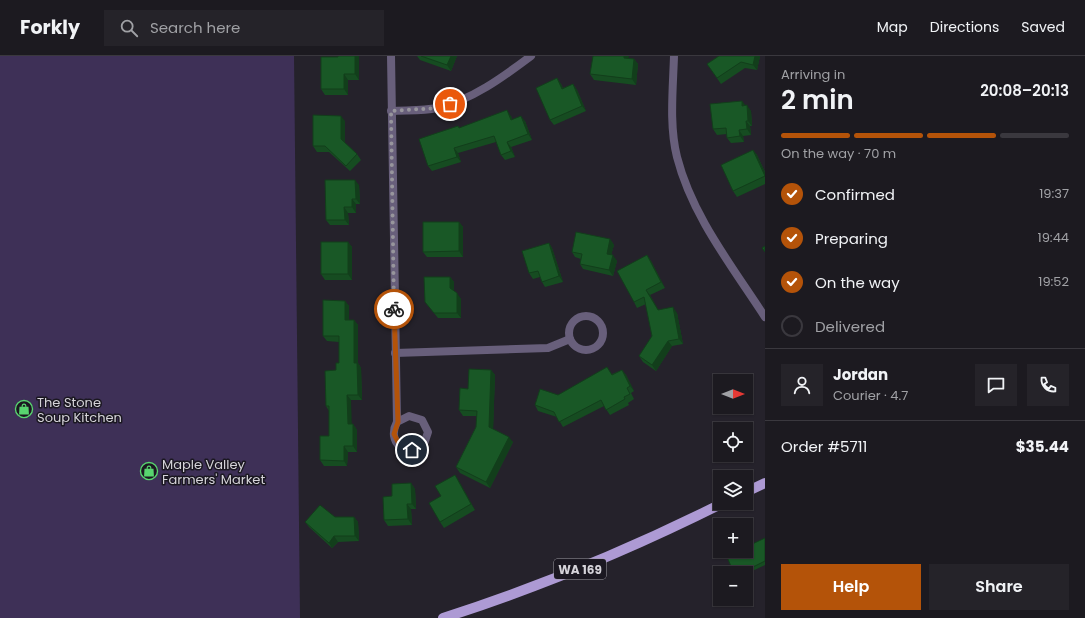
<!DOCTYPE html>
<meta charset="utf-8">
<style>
:root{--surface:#1c1a20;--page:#252329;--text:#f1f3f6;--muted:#a0a1a5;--line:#3a383e;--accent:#b45309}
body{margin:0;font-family:Poppins,sans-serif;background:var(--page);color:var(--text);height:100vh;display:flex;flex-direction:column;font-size:15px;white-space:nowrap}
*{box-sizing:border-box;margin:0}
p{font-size:13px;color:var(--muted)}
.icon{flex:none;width:22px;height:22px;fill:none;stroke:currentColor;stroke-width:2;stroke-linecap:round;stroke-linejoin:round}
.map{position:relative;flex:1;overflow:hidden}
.side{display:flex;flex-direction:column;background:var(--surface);width:320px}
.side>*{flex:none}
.needle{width:26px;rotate:90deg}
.fabs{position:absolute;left:713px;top:318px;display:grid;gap:8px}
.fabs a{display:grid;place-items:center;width:40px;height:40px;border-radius:0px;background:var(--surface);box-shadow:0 1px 3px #0004,0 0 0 1px var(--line);font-size:20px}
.pin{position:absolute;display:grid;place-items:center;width:34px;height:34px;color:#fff;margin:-17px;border:2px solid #fff;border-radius:50%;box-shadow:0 1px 4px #0007}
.courier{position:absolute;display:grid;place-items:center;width:40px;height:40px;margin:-20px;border:3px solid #b45309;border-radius:50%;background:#fff;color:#222;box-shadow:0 1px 5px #0007}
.overview em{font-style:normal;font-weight:600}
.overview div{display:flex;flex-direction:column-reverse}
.overview{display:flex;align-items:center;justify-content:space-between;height:68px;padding:0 16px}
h1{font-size:26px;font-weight:600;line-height:30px}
.bar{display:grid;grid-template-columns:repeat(4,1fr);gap:6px 4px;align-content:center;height:48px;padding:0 16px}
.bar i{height:5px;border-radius:3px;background:var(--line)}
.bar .current{background:var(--accent)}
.bar p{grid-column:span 4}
.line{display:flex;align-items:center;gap:10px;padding:0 16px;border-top:1px solid var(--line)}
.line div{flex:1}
.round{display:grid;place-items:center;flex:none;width:42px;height:42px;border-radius:0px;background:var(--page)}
ol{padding:0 16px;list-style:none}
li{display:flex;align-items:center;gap:12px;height:44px}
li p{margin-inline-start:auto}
li .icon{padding:4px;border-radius:50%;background:var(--accent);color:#fff;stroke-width:4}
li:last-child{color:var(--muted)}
li i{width:22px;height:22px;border:2px solid var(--line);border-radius:50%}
.button{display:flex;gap:8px;margin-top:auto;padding:8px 16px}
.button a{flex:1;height:46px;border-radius:0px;background:var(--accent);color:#fff;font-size:16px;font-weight:600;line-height:46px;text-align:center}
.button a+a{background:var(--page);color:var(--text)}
header{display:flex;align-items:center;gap:24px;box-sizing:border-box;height:56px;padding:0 20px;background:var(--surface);border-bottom:1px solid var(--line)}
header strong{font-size:19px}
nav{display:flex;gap:22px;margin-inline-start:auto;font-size:14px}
.search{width:280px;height:36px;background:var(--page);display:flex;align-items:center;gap:10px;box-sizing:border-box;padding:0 14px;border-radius:0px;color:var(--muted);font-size:15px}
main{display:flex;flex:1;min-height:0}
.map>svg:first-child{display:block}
.green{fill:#3e3057}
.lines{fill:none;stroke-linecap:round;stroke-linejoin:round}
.minor{stroke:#685f7b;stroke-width:8}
.primary{stroke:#ad9ad4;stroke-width:10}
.wall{fill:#164c21}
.shaded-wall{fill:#123e1b}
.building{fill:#195826;stroke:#123e1b}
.done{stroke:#97959c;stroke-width:4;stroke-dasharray:0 7.2}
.route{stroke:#b45309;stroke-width:5}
.labels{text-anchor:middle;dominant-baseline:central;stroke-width:3;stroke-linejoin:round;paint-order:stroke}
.shield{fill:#1b1821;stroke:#9d9ba2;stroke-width:1}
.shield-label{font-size:12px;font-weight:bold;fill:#d5d3d9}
.poi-label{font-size:13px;fill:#d5d3d9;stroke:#1b1821;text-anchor:start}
</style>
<header>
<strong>Forkly</strong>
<div class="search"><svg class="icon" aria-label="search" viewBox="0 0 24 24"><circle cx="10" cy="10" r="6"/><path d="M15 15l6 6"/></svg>Search here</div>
<nav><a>Map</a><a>Directions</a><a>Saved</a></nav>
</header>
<main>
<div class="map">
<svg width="765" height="562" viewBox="0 0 765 562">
<rect width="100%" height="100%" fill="#25222b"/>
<polygon class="green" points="0,0 294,0 300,562 0,562"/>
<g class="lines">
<g class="minor">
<path d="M391,0l6,366c-11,20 9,37 27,22l4,-12 -6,-12 -13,-4 -12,6"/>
<path d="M674,0c-1,33 -5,69 3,101 15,59 55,109 88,160"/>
<path d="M391,55c15,-1 32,0 46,-3 35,-8 66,-31 94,-52"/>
<circle cx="586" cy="277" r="17"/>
<polyline points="395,297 548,292 570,283"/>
</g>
<g class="primary">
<polyline points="746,436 765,427"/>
<path d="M443,562c97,-31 190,-70 280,-115"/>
</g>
</g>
<g class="wall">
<polygon points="338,0 359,0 359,24 348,24 348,39 325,39 321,33 338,1"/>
<polygon points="417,0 457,0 451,15 420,4"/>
<polygon points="719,0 760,0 757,14 745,12 721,28 707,8"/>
<polygon points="628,2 634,3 638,8 636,29 594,24 590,18"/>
<polygon points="557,22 561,28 563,32 573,28 577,34 586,55 554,69 550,64"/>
<polygon points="742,45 745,50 751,55 752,70 750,70 751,79 743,80 744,86 731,87 727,82 727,78 717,79 713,73"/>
<polygon points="511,60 512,63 525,65 532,84 511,91 515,101 505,104 501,99 496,86 458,97 461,106 432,115 428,110 458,70 460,72"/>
<polygon points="345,65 345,87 357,98 361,104 350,115 329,96 317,96 313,90"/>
<polygon points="753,94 757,99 765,116 765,128 737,141 733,135"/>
<polygon points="359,129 360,148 356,148 356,157 348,157 349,169 330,169 326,164"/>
<polygon points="459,166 463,171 463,201 427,201 423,196"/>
<polygon points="610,183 614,189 611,199 617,205 613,220 583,213 580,208 581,203 575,201 572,196"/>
<polygon points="348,186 352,191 352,224 325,224 321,218"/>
<polygon points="549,187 552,192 563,226 545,231 542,226 540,221 533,223 529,217"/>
<polygon points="647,199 651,205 665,232 650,239 658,254 677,257 683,288 672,290 656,315 643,306 639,300 652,280 646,248 637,252 634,246"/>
<polygon points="450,221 454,226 454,235 461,243 461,262 438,262 425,246"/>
<polygon points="345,245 349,250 349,264 354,264 358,269 358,307 361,312 362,344 351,344 351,368 353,368 357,374 357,396 348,396 347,410 324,410 320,404 329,380 329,355 326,350 336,314 339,307 339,286 327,285 323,280"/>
<polygon points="491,314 495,319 493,373 513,386 490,432 460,417 456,411 476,371 477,360 463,360 459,354 468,333"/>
<polygon points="622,314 626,319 634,335 631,337 634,343 628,347 629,349 610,359 604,350 563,371 557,361 538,355 535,349 558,339 612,318"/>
<polygon points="455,419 475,454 444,472 440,466 441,440"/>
<polygon points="411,427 415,433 416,453 411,453 412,469 388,470 384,464 392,440"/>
<polygon points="335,461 354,461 358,466 359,485 338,486 332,492 309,471 305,466"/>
<polygon points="765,482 765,509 746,518 746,517 734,517"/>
</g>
<g class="shaded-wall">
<polygon points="355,0 359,0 359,24 355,18"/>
<polygon points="451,0 457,0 451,15 447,9"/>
<polygon points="624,0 629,0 628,7 624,2"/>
<polygon points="755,0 760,0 757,14 753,9"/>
<polygon points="634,3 638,8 636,29 632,23"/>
<polygon points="344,18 348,24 348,39 344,33"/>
<polygon points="557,22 561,28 566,39 562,33"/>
<polygon points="573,28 577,34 586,55 582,50"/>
<polygon points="742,45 746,50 742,50"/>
<polygon points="747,49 751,55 752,70 748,65"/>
<polygon points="507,54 511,60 515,69 511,64"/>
<polygon points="341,60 345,65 345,89 341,83"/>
<polygon points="521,60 525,65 532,84 528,78"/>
<polygon points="746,65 750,70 751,79 747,73"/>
<polygon points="739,74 743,80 744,86 740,80"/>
<polygon points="507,86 511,91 515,101 511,95"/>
<polygon points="454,92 458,97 461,106 457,101"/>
<polygon points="753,94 757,99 765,116 765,119"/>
<polygon points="355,124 359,129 360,148 356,143"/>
<polygon points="352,143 356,148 356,157 352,151"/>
<polygon points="344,151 348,157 349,169 345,164"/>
<polygon points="459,166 463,171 463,201 459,195"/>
<polygon points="610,183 614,189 610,203 607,198"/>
<polygon points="348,186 352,191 352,224 348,218"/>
<polygon points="549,187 552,192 563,226 559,220"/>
<polygon points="613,199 617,205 613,220 609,214"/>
<polygon points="647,199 651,205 665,232 661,226"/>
<polygon points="450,221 454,226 454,238 450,232"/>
<polygon points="646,234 650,239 662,260 658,254"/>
<polygon points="457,237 461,243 461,262 457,257"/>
<polygon points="345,245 349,250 349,269 345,264"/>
<polygon points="673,251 677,257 683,288 679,283"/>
<polygon points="354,264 358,269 358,307 361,312 362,344 358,339 354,307"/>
<polygon points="668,285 672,290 656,315 652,309"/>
<polygon points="491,314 495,319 493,377 489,371"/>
<polygon points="622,314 626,319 634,335 630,330"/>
<polygon points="347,339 351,344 352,374 348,368"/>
<polygon points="353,368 357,374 357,396 353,390"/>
<polygon points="509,381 513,386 490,432 486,426"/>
<polygon points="344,390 348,396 347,410 344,405"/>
<polygon points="455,419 459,425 475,454 471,448"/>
<polygon points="411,427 415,433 416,453 412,448"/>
<polygon points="407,448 411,453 412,469 408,463"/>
<polygon points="354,461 358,466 359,485 355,480"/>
<polygon points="334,480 338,486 332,492 329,487"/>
</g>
<g class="building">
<polygon points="338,0 355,0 355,18 344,18 344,33 321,33 321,1 338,1"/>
<polygon points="421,0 451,0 447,9"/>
<polygon points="593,0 624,0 624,2 634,3 632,23 590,18"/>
<polygon points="719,0 755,0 753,9 741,6 717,22 707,8"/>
<polygon points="557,22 562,33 573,28 582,50 550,64 536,32"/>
<polygon points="742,45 742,50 747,49 748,65 746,65 747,73 739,74 740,80 727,82 726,72 713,73 710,48"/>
<polygon points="507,54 511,64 521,60 528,78 507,86 511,95 501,99 494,80 454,92 457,101 428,110 419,83 458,70 459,72"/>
<polygon points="313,59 341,60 341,83 357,98 346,110 325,90 313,90"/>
<polygon points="753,94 765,120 733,135 721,109"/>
<polygon points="325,124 355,124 356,143 352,143 352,151 344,151 345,164 326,164"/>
<polygon points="423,166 459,166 459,195 423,196"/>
<polygon points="576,176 610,183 607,198 613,199 609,214 580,208 582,198 572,196"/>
<rect x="321" y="186" width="27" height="32"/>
<polygon points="549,187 559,220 542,226 538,215 529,217 522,195"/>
<polygon points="765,190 765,196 762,192"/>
<polygon points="647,199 661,226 646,234 658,254 673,251 679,283 668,285 652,309 639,300 652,280 644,241 634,246 617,215"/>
<polygon points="424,221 450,221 450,232 457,237 457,257 434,257 425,246"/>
<polygon points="323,244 345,245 345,264 354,264 354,307 357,307 358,339 347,339 348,368 353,368 353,390 344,390 344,405 320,404 320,380 329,380 329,350 326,350 325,315 336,314 336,307 339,307 339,280 323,280"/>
<polygon points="607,311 612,319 622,314 630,330 627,332 630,338 624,341 625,343 606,354 601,344 559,366 554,356 535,349 540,333 558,339"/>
<polygon points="469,313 491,314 489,371 509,381 486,426 456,411 476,371 477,355 459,354 460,332 468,333"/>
<polygon points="455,419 471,448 440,466 429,447 441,440 435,430"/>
<polygon points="411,427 412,448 407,448 408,463 384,464 383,441 392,440 392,428"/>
<polygon points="320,449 335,461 354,461 355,480 334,480 329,487 305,466"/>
<polygon points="765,482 765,505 741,517 734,517 727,501 738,495 746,495 746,491"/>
</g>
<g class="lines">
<polyline class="done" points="394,253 391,55 437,52 450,48"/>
<polyline class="route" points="394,253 398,366 394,378 400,390 412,394"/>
</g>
<defs>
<g id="shop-ring" transform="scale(0.9)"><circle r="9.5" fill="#1b1821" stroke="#58d56f" stroke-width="1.5"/><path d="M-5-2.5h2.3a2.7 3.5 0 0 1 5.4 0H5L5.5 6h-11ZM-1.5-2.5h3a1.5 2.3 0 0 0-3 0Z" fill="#58d56f"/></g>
</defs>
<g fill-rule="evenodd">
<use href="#shop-ring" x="24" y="353"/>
<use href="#shop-ring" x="149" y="415"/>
</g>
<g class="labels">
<rect class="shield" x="554" y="503" width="52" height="20" rx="3"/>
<g class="shield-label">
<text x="580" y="513">WA 169</text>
</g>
<g class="poi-label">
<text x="37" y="346">The Stone<tspan x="37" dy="15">Soup Kitchen</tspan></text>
<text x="162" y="408">Maple Valley<tspan x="162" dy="15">Farmers' Market</tspan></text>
</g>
</g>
</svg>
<div class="fabs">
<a><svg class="needle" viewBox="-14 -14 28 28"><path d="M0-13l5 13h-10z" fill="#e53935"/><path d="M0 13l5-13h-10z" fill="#a0a1a5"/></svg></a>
<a><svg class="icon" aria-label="locate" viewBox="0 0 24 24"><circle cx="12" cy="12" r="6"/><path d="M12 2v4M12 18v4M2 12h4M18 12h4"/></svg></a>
<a><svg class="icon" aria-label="layers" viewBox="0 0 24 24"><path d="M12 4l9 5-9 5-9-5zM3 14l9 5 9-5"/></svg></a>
<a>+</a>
<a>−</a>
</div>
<div class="pin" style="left:450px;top:48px;background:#ea580c"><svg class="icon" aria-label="bag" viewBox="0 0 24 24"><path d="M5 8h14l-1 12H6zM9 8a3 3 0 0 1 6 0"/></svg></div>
<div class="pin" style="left:412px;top:394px;background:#1f2937"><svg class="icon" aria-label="home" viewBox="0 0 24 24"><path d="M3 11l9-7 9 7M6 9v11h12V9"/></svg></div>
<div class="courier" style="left:394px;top:253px"><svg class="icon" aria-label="bike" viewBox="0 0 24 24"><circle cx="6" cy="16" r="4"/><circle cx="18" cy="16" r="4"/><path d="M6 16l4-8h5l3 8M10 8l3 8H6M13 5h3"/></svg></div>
</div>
<section class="side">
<div class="overview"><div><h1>2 min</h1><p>Arriving in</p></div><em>20:08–20:13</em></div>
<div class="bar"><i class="current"></i><i class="current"></i><i class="current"></i><i></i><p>On the way · 70 m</p></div>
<ol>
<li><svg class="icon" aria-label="check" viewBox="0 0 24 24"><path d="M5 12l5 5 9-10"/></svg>Confirmed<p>19:37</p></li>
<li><svg class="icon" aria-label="check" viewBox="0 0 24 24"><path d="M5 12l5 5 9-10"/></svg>Preparing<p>19:44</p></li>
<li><svg class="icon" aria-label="check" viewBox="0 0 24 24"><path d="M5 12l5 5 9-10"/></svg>On the way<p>19:52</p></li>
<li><i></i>Delivered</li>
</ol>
<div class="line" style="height:72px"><a class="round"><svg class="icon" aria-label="person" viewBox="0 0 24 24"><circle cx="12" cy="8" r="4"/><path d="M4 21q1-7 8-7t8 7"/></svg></a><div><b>Jordan</b><p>Courier · 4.7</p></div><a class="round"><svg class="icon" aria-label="chat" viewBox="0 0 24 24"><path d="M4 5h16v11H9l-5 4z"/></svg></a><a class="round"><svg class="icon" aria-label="phone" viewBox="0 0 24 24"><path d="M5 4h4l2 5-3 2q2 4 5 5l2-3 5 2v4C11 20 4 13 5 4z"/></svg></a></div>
<div class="line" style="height:52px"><div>Order #5711</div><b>$35.44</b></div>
<div class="button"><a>Help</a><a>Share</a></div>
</section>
</main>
